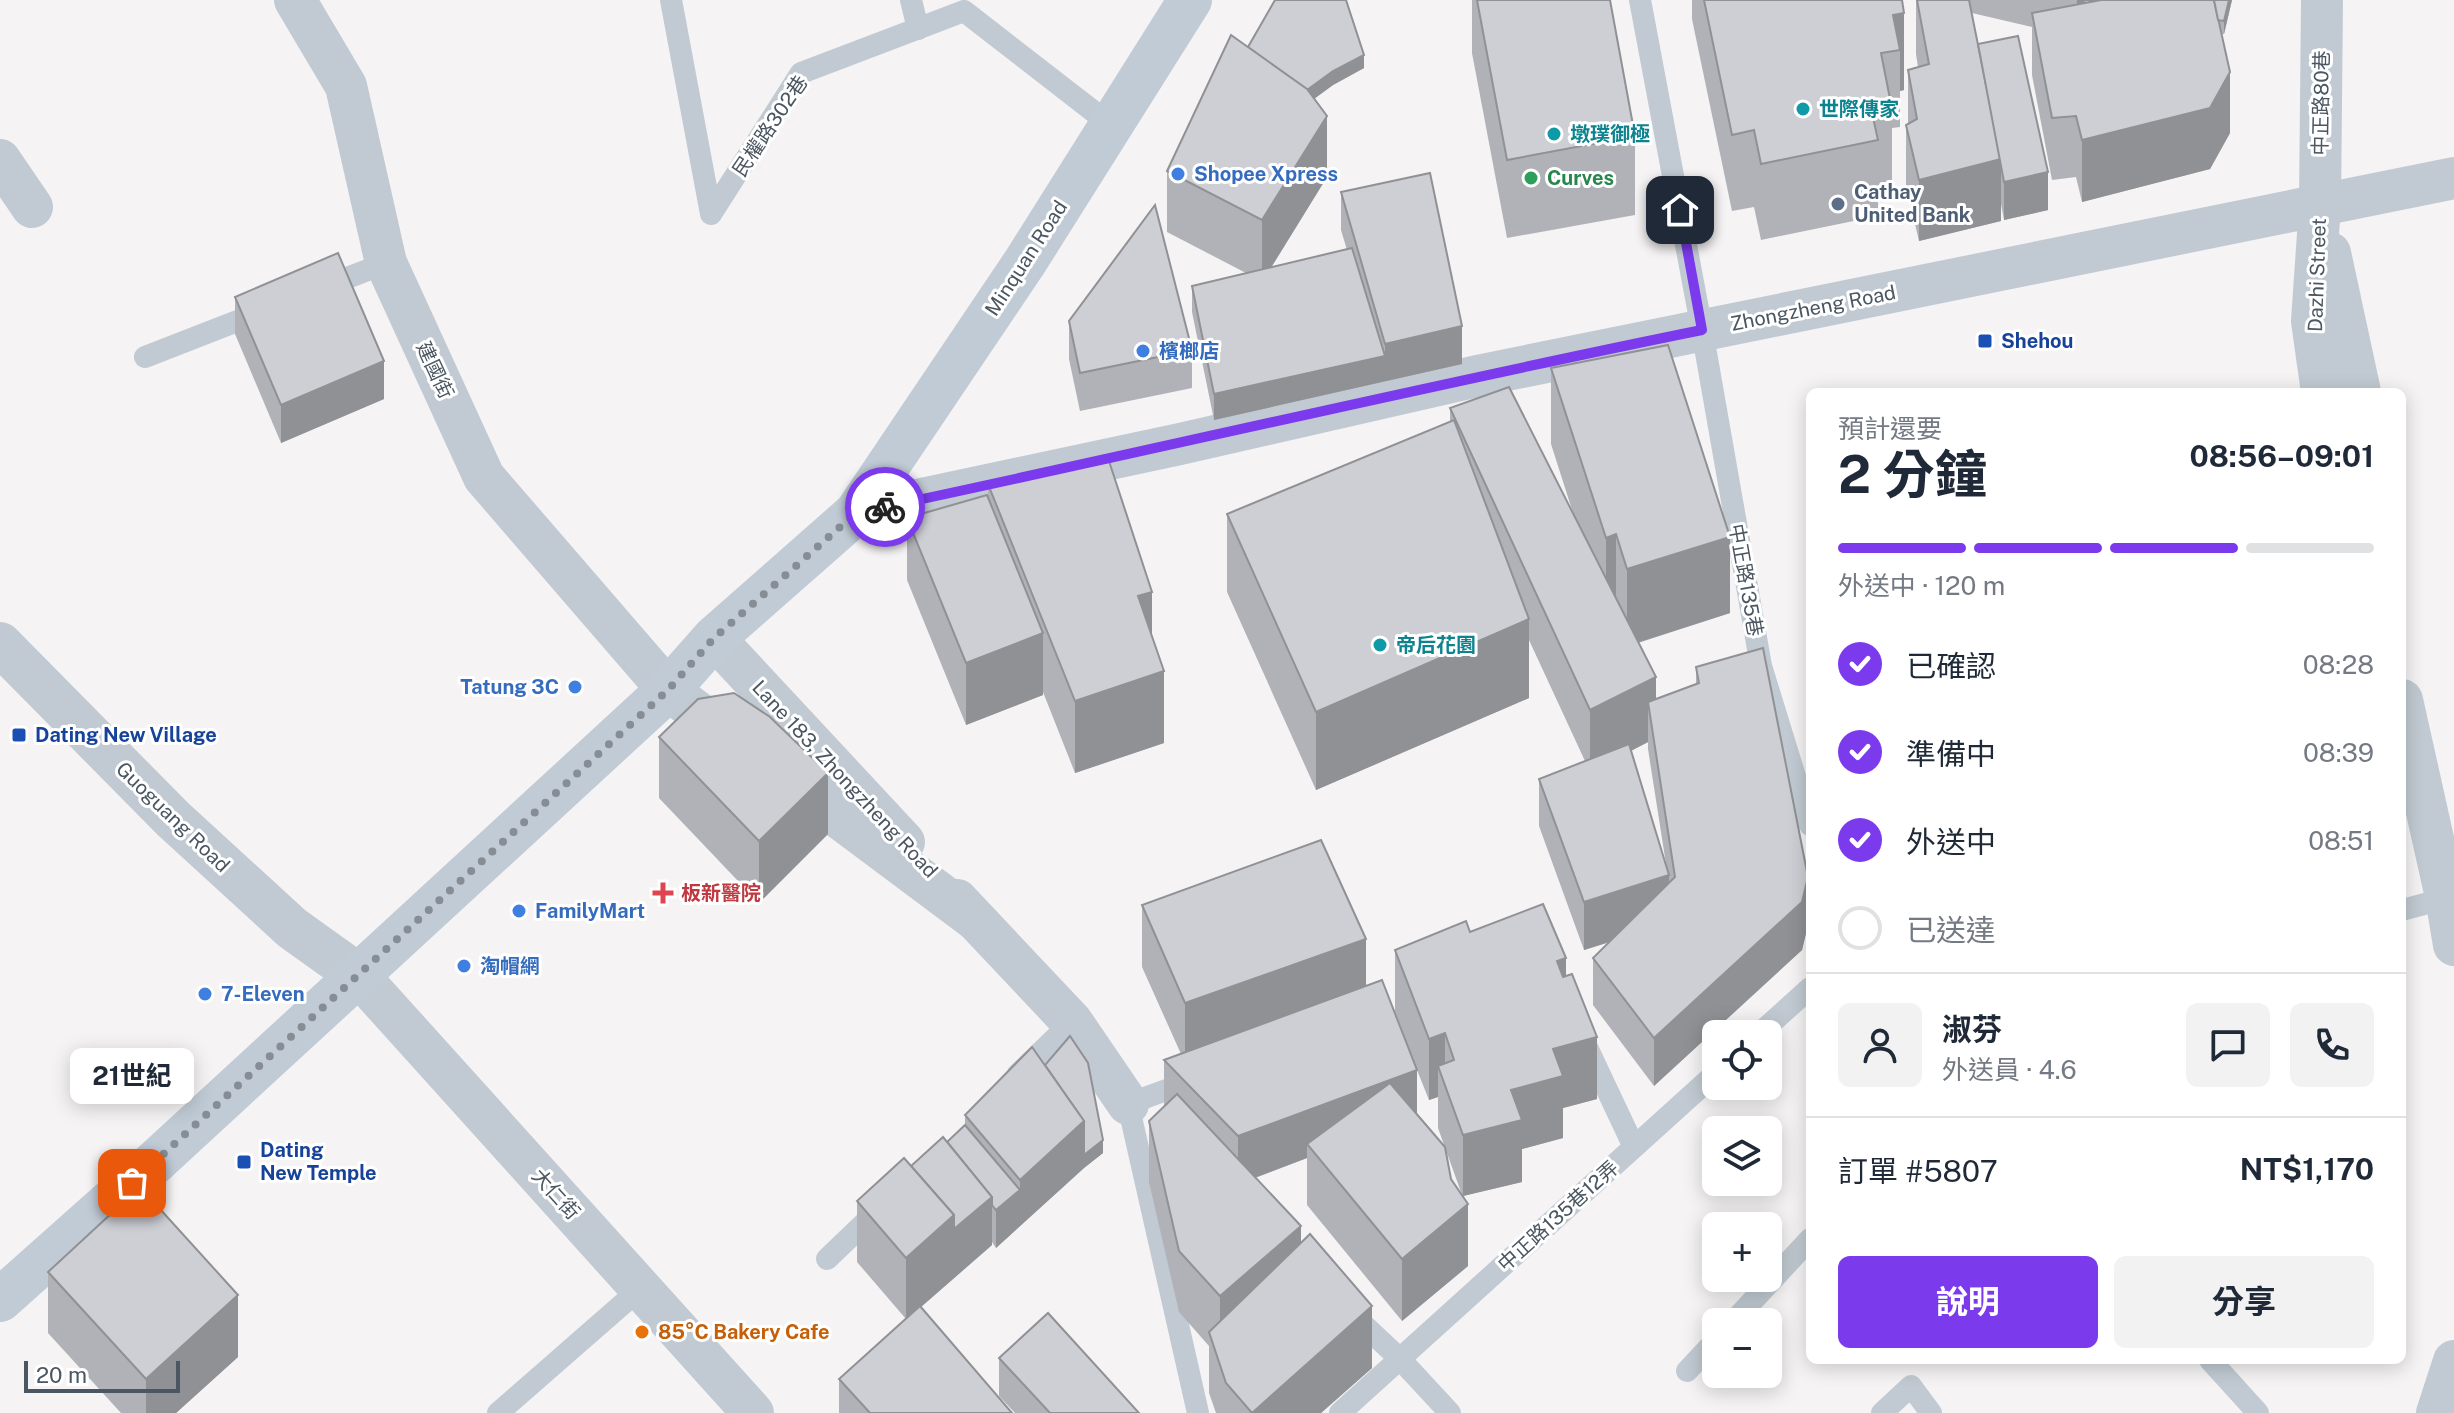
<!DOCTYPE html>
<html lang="zh-TW">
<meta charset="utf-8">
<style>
:root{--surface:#fff;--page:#f2f2f3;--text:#1f2937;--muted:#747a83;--line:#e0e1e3;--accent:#7c3aed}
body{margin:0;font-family:"Public Sans","Noto Sans TC",sans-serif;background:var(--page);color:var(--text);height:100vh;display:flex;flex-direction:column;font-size:30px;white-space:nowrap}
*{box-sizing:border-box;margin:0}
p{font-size:26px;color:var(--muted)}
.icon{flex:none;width:44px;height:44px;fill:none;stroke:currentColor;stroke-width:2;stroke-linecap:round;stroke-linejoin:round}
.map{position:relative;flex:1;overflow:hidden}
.drawer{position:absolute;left:1806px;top:388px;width:600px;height:976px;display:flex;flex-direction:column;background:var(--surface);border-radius:12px;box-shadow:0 4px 20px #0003}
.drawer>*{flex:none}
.buttons{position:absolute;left:1702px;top:1020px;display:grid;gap:16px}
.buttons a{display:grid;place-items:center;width:80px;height:80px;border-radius:12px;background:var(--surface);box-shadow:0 4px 20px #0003;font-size:40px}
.scale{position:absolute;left:24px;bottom:20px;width:156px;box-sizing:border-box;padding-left:8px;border:4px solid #4a5661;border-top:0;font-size:22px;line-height:28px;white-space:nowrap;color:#4a5661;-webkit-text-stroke:6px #fff;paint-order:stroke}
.pin{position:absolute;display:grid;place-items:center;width:68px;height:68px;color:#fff;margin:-34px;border-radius:16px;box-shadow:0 4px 12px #0006}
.courier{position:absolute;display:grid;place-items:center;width:80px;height:80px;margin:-40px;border:6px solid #7c3aed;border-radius:50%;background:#fff;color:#222;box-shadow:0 2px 10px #0007}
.bubble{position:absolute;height:56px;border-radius:12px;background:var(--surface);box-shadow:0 4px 20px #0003;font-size:26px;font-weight:700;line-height:56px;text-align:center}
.overview em{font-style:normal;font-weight:700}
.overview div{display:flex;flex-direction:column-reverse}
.overview{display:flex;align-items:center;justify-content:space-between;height:136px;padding:0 32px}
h1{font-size:52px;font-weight:700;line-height:60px}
.bar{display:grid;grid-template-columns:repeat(4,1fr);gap:12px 8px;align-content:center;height:96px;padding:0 32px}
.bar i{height:10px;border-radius:6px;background:var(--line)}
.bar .selected{background:var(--accent)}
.bar p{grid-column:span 4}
.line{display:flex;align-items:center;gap:20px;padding:0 32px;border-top:2px solid var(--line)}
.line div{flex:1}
.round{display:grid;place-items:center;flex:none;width:84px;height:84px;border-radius:12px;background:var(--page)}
ol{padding:0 32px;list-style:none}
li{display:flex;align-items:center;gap:24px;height:88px}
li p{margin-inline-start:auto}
li .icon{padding:8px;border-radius:50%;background:var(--accent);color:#fff;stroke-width:4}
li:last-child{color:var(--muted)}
li i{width:44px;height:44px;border:4px solid var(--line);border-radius:50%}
.button{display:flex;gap:16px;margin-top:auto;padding:16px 32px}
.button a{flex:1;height:92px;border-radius:12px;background:var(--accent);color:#fff;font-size:32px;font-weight:700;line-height:92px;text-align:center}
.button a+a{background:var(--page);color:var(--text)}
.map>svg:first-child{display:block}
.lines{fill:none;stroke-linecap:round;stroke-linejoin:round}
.service{stroke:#c1cad2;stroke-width:22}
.minor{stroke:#c1cad2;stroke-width:42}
.tertiary{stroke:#c1cad2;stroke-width:44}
.secondary{stroke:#c1cbd6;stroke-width:44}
.wall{fill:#b0b2b7;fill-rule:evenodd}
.shaded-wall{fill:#909195}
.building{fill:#cdcfd5;stroke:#909195;stroke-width:2}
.done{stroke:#868d94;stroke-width:8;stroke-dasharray:0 14.4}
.route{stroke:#7c3aed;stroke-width:10}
.culture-dot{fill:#0f9aa8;stroke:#fff;stroke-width:3}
.shop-dot{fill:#3f7fe0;stroke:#fff;stroke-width:3}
.leisure-dot{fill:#2e9e5b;stroke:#fff;stroke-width:3}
.service-dot{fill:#5c6f8a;stroke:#fff;stroke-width:3}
.transit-dot{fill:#1a4fb4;stroke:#fff;stroke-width:3}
.health-dot{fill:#e0444e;stroke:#fff;stroke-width:3}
.food-dot{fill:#e8710a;stroke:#fff;stroke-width:3}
.labels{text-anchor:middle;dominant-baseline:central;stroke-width:6;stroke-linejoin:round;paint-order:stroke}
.street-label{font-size:20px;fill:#4a5661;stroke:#fff}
.culture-label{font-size:20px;font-weight:bold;fill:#0d838f;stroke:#fff;text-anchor:start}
.shop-label{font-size:20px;font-weight:bold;fill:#366cbe;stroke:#fff;text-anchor:start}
.leisure-label{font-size:20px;font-weight:bold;fill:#27864d;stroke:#fff;text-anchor:start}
.service-label{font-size:20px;font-weight:bold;fill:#4e5e75;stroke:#fff;text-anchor:start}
.transit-label{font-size:20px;font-weight:bold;fill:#164399;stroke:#fff;text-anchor:start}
.health-label{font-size:20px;font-weight:bold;fill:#be3a42;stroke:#fff;text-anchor:start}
.food-label{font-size:20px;font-weight:bold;fill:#c56008;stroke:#fff;text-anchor:start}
</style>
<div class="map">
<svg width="2454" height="1413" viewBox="0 0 2454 1413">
<rect width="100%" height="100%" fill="#f5f3f3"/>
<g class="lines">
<g class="service">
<polyline points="671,0 711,214 801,73 964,11 1111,125"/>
<polyline points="911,0 918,29"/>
<polyline points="1640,0 1702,330 1761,666 1810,825"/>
<polyline points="321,288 386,263"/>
<polyline points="145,357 263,311"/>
<polyline points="2402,910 2454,896"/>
<polyline points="1759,1034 1810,988"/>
<polyline points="1584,1041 1634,1147"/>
<polyline points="1018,1074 1072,1022"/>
<polyline points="1128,1104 1198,1413"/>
<polyline points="1128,1104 1191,1081"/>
<polyline points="827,1259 878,1210"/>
<polyline points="1351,1313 1400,1359 1450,1413"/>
<polyline points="1733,1322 1810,1239"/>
<polyline points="2210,1360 2258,1413"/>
<polyline points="1687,1371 1716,1340"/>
<polyline points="498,1413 641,1288"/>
<polyline points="1340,1413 1716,1073"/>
<polyline points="1882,1413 1911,1386 1931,1413"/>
</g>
<g class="minor">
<polyline points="295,0 346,86 386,263 484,477 668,690 977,921"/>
<polyline points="0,160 32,207"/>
<polyline points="2330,253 2360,392"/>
<polyline points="2322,392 2312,321 2320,205 2322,0"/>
<polyline points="856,513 1180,444 1482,375 2454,178"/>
<polyline points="714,638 904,842"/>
<polyline points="2402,700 2446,897 2454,945"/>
<polyline points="957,900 1072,1022 1128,1104"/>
<polyline points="359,976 753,1413"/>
<polyline points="2437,1413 2454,1361"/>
</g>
<polyline class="tertiary" points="0,644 173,819 292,928 359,976"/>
<polyline class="secondary" points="0,1300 154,1163 668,690 714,638 856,513 1025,262 1190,0"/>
</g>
<g class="wall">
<polygon points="1472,0 1610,0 1635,136 1635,215 1507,238 1472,53"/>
<polygon points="1692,0 1902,0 1904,90 1900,91 1900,127 1892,128 1892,186 1878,188 1878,216 1761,240 1754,207 1732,211 1692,19"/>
<polygon points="1916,0 2232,0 2224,34 2221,34 2230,133 2210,169 2082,202 2076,177 2052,180 2032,75 2032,27 1972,13 1978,44 2048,210 2004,220 2001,204 2001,221 1919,241 1906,186 1906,125 1908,124 1908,70 1918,67 1916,54"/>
<polygon points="1248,47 1364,68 1333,85 1314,99 1327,177 1271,268 1347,250 1341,230 1341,192 1462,364 1214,420 1192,312 1192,286 1246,273 1167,232 1167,171"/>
<polygon points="235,297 384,399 281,443 235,334"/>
<polygon points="1069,321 1192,350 1192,388 1080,411 1069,359"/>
<path d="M1551,368l179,245 -92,30 18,56 40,-14v-18l112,258 -6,25 -148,136 -61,-81v-47l17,-16 -26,8 -45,-124v-47l46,-18 -56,-121v58l-213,92 -89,-198v-78l223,-92v-14l124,108 -23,-72zM1648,742v7l18,115 -35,-113z"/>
<polygon points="988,484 1152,637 1164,743 1075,773 1043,692 1043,695 966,725 907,580 907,518 988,499"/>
<polygon points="659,737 828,834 759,903 659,798"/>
<path d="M1142,905l224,81 51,83 -22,-58v-61l75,-18 96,44 31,123 -34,9v30l-41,11v33l-59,14 5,70 -66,55 -95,-116v-47l-52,20 46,65 71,125 -51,45h-105l-7,-20v-47l-30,-34 -30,-130v-61l15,-15v-46l17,-6 -39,-87zM1417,1070l12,30 9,-3v31l24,67 -11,-16 -34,-65z"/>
<polygon points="965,1115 1103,1153 1084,1168 996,1248 992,1242 992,1245 921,1307 1012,1413 839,1413 839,1379 906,1319 857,1262 857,1201 947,1142 965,1125"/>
<polygon points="48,1272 238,1357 176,1413 121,1413 48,1333"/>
<polygon points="999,1358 1139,1413 1015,1413 999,1396"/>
</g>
<g class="shaded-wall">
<polygon points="2077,0 2087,0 2083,2 2083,15 2077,37"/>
<polygon points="2229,0 2232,0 2224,34 2224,21"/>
<polygon points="1904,13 1904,90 1900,91 1900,50 1893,15"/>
<polygon points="1364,55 1364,68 1333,85 1307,104 1307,90 1333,71"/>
<polygon points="2230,72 2230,133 2210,169 2082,202 2082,140"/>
<polygon points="1327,116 1327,177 1262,282 1262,220"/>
<polygon points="2001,159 2001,221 1919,241 1919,180"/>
<polygon points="2048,172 2048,210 2004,220 2004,182"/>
<polygon points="1462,326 1462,364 1214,420 1214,394 1385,356 1385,344"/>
<polygon points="384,361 384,399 281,443 281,405"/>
<polygon points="1616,534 1616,611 1606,615 1606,538"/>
<polygon points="1730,537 1730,613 1627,646 1627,569"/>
<polygon points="1152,592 1152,664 1138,596"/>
<polygon points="1529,619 1529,698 1316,790 1316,712"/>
<polygon points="1043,633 1043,695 966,725 966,663"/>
<polygon points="1164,671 1164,743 1075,773 1075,701"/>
<polygon points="1656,677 1656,738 1648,702 1648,742 1590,772 1590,710"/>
<polygon points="828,773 828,834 759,903 759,841"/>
<polygon points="1669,875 1669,923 1584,950 1584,902"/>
<polygon points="1808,877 1808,925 1802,950 1654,1086 1654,1038"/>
<polygon points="1366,939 1366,1001 1185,1064 1185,1003"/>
<polygon points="1566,958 1566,1020 1557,961"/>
<polygon points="1445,1033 1445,1085 1438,1066 1438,1097 1429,1100 1429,1039"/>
<polygon points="1597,1037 1597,1099 1563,1108 1563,1138 1522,1149 1522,1182 1463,1196 1463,1135 1553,1049"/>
<polygon points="1417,1070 1417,1117 1307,1144 1307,1158 1238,1184 1238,1136"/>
<polygon points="1084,1121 1103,1140 1103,1153 1084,1168 996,1248 996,1210 1020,1190 1020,1180"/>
<polygon points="992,1197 992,1245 906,1320 906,1258 954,1215"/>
<polygon points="1468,1204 1468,1266 1402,1321 1402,1259"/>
<polygon points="1301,1226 1301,1287 1220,1358 1220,1296"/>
<polygon points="238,1295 238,1357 176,1413 146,1413 146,1379"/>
<polygon points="1372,1306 1372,1368 1321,1413 1252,1413"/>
</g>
<g class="building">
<polygon points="1275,0 1346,0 1364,55 1333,71 1307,90 1248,47"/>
<polygon points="1477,0 1610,0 1635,136 1507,160"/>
<polygon points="1704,0 1902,0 1904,13 1893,15 1900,50 1881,53 1892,109 1872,113 1878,140 1761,164 1754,130 1732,135"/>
<polygon points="1917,0 1969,0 2001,159 1919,180 1906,125 1917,119 1908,70 1929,64"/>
<polygon points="2084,0 2101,0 2087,3 2083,2"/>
<polygon points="2101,0 2214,0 2230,72 2210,108 2082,140 2076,116 2052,118 2032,13"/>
<polygon points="2214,0 2229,0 2224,21 2218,20"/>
<polygon points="1231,35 1307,89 1327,116 1262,220 1167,171"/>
<polygon points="2018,36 2048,172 2004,182 1978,44"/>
<polygon points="1430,173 1462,326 1385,344 1341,192"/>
<polygon points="1155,205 1192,350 1080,373 1069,321"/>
<polygon points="1352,248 1385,356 1214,394 1192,286"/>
<polygon points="338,253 384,361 281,405 235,297"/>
<polygon points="1668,345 1730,537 1627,569 1616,534 1606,538 1551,368"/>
<polygon points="1509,387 1656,677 1590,710 1450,408"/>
<polygon points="1454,420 1529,619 1316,712 1227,514"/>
<polygon points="1107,455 1152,592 1138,596 1164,671 1075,701 988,484"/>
<polygon points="987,495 1043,633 966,663 907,518"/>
<polygon points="1763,648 1808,877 1802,902 1654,1038 1593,958 1675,877 1648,702 1699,683 1696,667"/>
<polygon points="734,693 770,717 828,773 759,841 659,737 698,699"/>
<polygon points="1629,744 1669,875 1584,902 1539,779"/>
<polygon points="1321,840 1366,939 1185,1003 1142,905"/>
<polygon points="1543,904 1566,958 1557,961 1563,977 1572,974 1597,1037 1553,1049 1563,1076 1511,1090 1522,1120 1463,1135 1438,1066 1454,1060 1445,1033 1429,1039 1395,950 1466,921 1470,932"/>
<polygon points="1382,980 1417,1070 1238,1136 1164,1060"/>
<polygon points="1070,1036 1088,1063 1103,1140 1084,1155 1084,1121 1045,1065"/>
<polygon points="1032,1047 1084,1121 1020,1180 965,1115"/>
<polygon points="1390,1083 1445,1147 1451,1179 1468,1204 1402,1259 1307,1144"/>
<polygon points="1177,1094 1301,1226 1220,1296 1179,1251 1149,1121"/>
<polygon points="965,1125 1020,1190 996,1210 992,1205 992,1197 947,1142"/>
<polygon points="943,1137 992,1197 954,1229 954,1215 911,1166"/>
<polygon points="904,1158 954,1215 906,1258 857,1201"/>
<polygon points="140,1187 238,1295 146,1379 48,1272"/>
<polygon points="1310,1234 1372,1306 1252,1413 1226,1383 1209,1332"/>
<polygon points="920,1306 1012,1413 870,1413 839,1379"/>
<polygon points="1048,1313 1139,1413 1050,1413 999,1358"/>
</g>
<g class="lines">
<polyline class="done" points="132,1183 668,690 714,638 856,513 885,507"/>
<path class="route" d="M885,507c273,-58 544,-122 817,-177l-22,-120"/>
</g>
<g class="culture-dot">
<circle cx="1803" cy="109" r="8"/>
<circle cx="1554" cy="134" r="8"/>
<circle cx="1380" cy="645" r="8"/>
</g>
<g class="shop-dot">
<circle cx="1178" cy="174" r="8"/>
<circle cx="1143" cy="351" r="8"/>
<circle cx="575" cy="687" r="8"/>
<circle cx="519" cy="911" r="8"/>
<circle cx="464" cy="966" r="8"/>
<circle cx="205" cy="994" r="8"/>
</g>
<circle class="leisure-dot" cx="1531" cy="178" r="8"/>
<circle class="service-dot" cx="1838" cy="204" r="8"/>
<g class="transit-dot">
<rect x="1977" y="333" width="16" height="16" rx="4"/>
<rect x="11" y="727" width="16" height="16" rx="4"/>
<rect x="236" y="1154" width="16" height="16" rx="4"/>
</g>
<path class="health-dot" d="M659 881h8v8h8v8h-8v8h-8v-8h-8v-8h8z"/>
<circle class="food-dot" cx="642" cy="1332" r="8"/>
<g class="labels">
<g class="street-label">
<text transform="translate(2321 103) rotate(-89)">中正路80巷</text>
<text transform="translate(770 126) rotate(-56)">民權路302巷</text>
<text transform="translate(1026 258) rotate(-57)">Minquan Road</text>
<text transform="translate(2317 275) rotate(-88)">Dazhi Street</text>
<text transform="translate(1813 308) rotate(-11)">Zhongzheng Road</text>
<text transform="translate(435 370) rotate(65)">建國街</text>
<text transform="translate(1746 580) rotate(80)">中正路135巷</text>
<text transform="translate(845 779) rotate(47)">Lane 183, Zhongzheng Road</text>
<text transform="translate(173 817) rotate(44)">Guoguang Road</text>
<text transform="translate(556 1194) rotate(48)">大仁街</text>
<text transform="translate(1558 1216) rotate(-42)">中正路135巷12弄</text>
</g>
<g class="culture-label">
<text x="1819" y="109">世際傳家</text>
<text x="1570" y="134">墩璞御極</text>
<text x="1396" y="645">帝后花園</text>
</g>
<g class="shop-label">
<text x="1194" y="174">Shopee Xpress</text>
<text x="1159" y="351">檳榔店</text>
<text x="559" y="687" text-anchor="end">Tatung 3C</text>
<text x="535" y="911">FamilyMart</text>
<text x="480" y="966">淘帽網</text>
<text x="221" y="994">7-Eleven</text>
</g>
<g class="leisure-label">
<text x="1547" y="178">Curves</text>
</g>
<g class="service-label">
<text x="1854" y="192">Cathay<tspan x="1854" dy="23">United Bank</tspan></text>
</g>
<g class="transit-label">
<text x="2001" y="341">Shehou</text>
<text x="35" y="735">Dating New Village</text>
<text x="260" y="1150">Dating<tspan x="260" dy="23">New Temple</tspan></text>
</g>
<g class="health-label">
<text x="681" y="893">板新醫院</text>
</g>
<g class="food-label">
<text x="658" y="1332">85°C Bakery Cafe</text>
</g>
</g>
</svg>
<div class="buttons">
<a><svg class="icon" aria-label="locate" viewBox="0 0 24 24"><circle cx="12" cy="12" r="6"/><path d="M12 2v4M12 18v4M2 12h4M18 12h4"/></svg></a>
<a><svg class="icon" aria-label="layers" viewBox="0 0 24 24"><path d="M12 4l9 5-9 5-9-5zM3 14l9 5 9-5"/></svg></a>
<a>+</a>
<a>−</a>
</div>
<div class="scale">20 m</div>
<div class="pin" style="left:132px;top:1183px;background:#ea580c"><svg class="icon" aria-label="bag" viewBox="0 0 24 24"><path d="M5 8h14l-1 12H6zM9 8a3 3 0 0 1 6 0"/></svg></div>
<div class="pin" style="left:1680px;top:210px;background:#1f2937"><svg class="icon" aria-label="home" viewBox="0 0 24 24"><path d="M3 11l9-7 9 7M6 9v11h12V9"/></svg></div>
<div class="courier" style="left:885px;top:507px"><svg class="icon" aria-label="bike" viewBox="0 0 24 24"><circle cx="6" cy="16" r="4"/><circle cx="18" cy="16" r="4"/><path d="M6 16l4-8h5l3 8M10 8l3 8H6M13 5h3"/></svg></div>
<div class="bubble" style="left:70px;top:1048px;width:124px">21世紀</div>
<section class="drawer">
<div class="overview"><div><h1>2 分鐘</h1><p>預計還要</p></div><em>08:56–09:01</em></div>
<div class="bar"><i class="selected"></i><i class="selected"></i><i class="selected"></i><i></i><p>外送中 · 120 m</p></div>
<ol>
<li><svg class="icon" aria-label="check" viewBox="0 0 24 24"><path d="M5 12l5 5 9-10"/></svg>已確認<p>08:28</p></li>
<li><svg class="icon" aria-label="check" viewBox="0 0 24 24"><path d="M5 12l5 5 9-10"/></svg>準備中<p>08:39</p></li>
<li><svg class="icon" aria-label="check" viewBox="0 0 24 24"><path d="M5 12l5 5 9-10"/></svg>外送中<p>08:51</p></li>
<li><i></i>已送達</li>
</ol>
<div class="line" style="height:144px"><a class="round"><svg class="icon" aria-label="person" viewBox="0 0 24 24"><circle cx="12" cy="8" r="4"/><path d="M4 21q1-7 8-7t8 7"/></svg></a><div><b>淑芬</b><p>外送員 · 4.6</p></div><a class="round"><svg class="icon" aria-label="chat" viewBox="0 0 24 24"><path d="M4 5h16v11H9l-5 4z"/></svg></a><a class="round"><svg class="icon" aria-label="phone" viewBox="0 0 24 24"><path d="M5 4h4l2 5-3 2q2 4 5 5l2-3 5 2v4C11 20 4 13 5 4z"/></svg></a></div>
<div class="line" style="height:104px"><div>訂單 #5807</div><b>NT$1,170</b></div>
<div class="button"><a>說明</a><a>分享</a></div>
</section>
</div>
